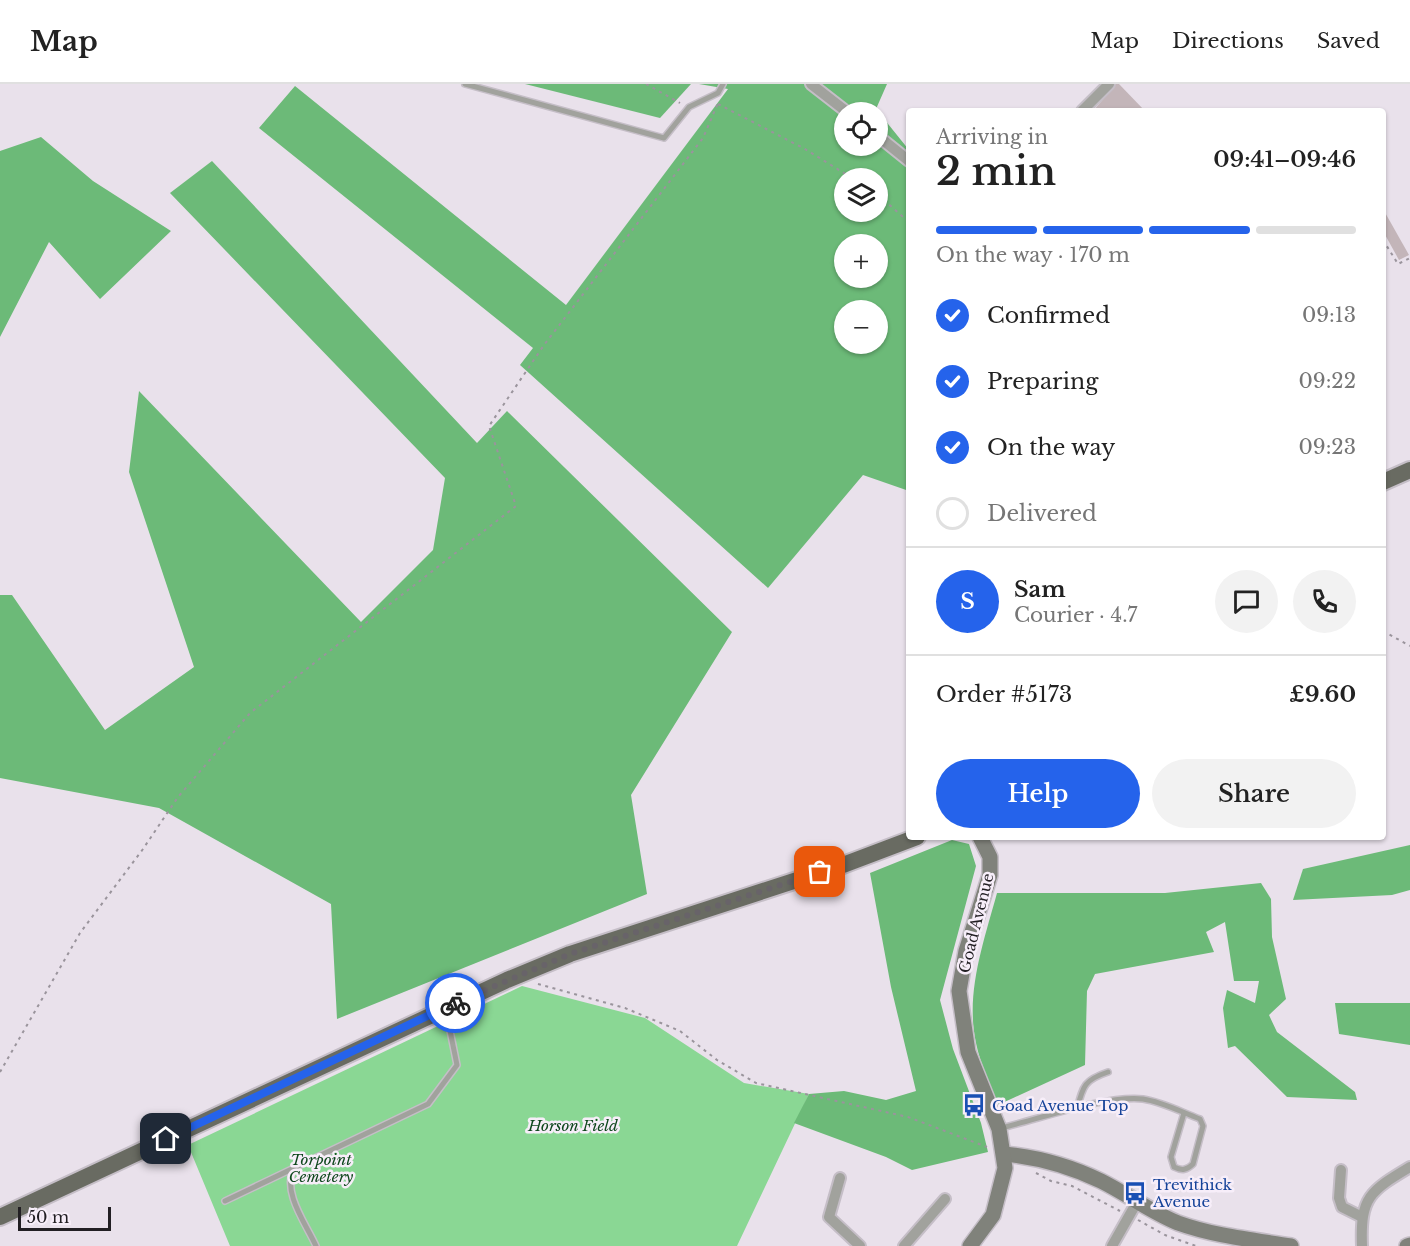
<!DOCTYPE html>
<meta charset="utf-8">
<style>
:root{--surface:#fff;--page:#f2f2f2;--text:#222;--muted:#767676;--line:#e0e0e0;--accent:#2563eb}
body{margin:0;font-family:"Libre Baskerville",serif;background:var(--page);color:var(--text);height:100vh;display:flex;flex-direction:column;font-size:22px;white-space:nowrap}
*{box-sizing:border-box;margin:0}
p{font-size:20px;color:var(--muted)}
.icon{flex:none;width:33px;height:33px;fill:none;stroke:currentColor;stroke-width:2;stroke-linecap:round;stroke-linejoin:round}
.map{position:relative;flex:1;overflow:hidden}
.details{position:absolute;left:906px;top:24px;width:480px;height:732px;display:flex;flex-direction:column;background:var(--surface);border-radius:6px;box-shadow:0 2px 4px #0004}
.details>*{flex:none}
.buttons{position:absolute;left:834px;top:18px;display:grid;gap:12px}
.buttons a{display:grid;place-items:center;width:54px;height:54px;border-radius:50%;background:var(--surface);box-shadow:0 2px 4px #0004;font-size:30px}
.scale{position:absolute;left:18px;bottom:15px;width:93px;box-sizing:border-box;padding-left:6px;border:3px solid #221f23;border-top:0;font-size:16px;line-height:21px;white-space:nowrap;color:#221f23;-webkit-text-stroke:4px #f7eef9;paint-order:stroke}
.pin{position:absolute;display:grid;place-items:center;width:51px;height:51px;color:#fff;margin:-26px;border-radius:12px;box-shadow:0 3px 9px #0006}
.courier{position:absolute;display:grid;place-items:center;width:60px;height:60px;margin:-30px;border:4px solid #2563eb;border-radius:50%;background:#fff;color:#222;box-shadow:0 2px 8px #0007}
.overview em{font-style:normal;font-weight:600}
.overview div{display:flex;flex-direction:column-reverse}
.overview{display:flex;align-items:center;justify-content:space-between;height:102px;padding:0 30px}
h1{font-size:39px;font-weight:600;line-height:45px}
.bar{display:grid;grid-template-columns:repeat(4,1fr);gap:9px 6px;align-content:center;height:72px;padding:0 30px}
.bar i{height:8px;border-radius:4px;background:var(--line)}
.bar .active{background:var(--accent)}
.bar p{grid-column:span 4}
.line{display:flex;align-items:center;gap:15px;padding:0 30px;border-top:2px solid var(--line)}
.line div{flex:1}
.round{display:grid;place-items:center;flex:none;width:63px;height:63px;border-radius:32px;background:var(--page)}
ol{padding:0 30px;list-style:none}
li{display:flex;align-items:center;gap:18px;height:66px}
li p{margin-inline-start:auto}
li .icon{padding:6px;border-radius:50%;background:var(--accent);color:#fff;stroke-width:4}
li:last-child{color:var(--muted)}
li i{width:33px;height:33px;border:3px solid var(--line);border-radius:50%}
.cta{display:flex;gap:12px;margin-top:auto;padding:12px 30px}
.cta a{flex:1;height:69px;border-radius:36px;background:var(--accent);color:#fff;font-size:24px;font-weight:600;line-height:69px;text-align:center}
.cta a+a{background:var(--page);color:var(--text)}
header{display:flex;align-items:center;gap:36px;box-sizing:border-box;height:84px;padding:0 30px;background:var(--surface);border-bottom:2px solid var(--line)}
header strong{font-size:28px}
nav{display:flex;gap:33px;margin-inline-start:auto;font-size:21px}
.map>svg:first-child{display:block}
.green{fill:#8ad794}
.forest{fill:#6cba78;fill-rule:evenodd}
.building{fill:#c3b5b9}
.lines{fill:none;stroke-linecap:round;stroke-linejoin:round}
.lane-casing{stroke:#c5bec7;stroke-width:8}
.street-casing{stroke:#c5bec7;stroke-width:14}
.secondary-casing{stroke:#c5bec7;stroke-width:18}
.primary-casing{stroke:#c5bec7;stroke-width:20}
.path{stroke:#9a949c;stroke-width:2;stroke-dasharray:3 4.5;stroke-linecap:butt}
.lane{stroke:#a1a29d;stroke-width:5}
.street{stroke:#a1a29d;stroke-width:10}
.secondary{stroke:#80827b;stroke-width:15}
.primary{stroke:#696b62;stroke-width:16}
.done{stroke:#686369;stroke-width:6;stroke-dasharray:0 10.8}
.route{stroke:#2563eb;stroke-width:8}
.labels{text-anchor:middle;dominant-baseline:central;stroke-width:5;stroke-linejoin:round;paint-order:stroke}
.street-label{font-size:15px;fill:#221f23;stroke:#f7eef9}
.transit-label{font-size:15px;fill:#164399;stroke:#f7eef9;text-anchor:start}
.park-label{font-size:15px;font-style:italic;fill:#0e471c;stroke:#f7eef9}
</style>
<header>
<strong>Map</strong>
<nav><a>Map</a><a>Directions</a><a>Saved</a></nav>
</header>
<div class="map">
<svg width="1410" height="1162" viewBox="0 0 1410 1162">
<rect width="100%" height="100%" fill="#e9e1eb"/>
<polygon class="green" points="522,902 645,934 744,999 809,1010 737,1162 230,1162 188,1061"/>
<g class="forest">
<polygon points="525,0 691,0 660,34"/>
<path d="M699,0h188l-11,25 33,41v341l-46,-16 -95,113 -248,-223 13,-17 -274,-220 36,-42 271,219 162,-216zM844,28h34v34h-34zM844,94h34v34h-34zM844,160h34v34h-34zM844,226h34v34h-34z"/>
<polygon points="41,53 93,97 171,147 100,215 49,158 0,253 0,67"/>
<polygon points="212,77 477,359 507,327 732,548 631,711 647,810 337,935 331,820 159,724 0,694 0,511 12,511 105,646 194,583 129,388 139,307 361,538 433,466 445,394 170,109"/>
<polygon points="952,756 969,760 976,782 940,916 953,965 981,1039 988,1068 912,1086 886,1073 794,1039 809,1010 844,1007 886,1016 916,1007 891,903 870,789"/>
<polygon points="1410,761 1410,806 1392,811 1293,816 1303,785"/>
<path d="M1261,799l10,16 1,38 14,62 -17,16 8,17 78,60 2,8 -70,-3 -52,-51 -7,2 -5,-40 4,-18 28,13 4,-22h-25l-9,-59 -19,10 8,20 -119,22 -8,17 -2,74 -87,40c-7,-20 -18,-41 -22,-62 -11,-50 8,-102 21,-150h168z"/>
<polygon points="1335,919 1410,919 1410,961 1339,950"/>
</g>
<g class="building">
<polygon points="1116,0 1119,0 1145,27 1093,27"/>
<polygon points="1383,125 1409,171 1399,176 1383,147"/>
</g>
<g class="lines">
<g class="lane-casing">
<g id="lane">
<polyline points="465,0 664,54 689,23 718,9 723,0"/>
<path d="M1077,1025c6,-23 7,-29 31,-37"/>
<path d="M1001,1044c39,-9 104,-33 142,-29 20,3 38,13 57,20l3,7 -10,38c-6,6 -11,7 -19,3l-3,-10 13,-44"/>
<path d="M293,1084c-10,26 12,54 23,78"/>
<polyline points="225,1117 428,1020 457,981 446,927"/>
</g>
</g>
<g class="street-casing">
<g id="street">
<polyline points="811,0 847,28"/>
<polyline points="1082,27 1109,0"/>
<polyline points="878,52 909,77"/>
<polyline points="1341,1086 1339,1114 1342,1123 1362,1133"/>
<polyline points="840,1094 829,1133 860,1162"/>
<polyline points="904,1162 945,1115"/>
<polyline points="1112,1162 1137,1118"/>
<path d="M1362,1162c-2,-49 8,-55 48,-79"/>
</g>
</g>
<g class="secondary-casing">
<g id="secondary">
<path d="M1004,1070c34,3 66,12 97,27 26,13 50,31 77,42 36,13 76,17 113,23"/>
<polyline points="970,1162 993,1131 1005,1084 999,1045 968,968 959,907 966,867 990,791 990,773 980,753"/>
<polyline points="1407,1162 1410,1161"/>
</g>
</g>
<g class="primary-casing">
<g id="primary">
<polyline points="1383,398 1410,386"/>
<polyline points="0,1133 507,896 570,870 843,781 917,753"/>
</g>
</g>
<g class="path">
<polyline points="646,0 680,19"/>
<polyline points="718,20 805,65 852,94"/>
<polyline points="878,111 909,138"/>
<polyline points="1383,156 1398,180 1410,174"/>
<polyline points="1383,547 1410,562"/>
<polyline points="538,900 625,924 680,947 717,976 756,999 908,1033 987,1063"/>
<polyline points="0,988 80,849 143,765 178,713 250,629 516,422 489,342 544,261 703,54 718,19"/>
<polyline points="1036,1089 1051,1097 1072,1102 1120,1127"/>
<polyline points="1138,1136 1165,1151 1196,1162"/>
</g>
<use href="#lane" class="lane"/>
<use href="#street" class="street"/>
<use href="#secondary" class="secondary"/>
<use href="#primary" class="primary"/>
</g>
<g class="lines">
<polyline class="done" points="455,919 570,870 820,788"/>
<polyline class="route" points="166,1055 455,919"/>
</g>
<defs>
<g id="bus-bare" transform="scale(1.8)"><path d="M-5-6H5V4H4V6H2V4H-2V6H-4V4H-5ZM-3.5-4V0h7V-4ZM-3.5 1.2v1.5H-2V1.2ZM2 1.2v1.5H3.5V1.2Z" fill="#1a4fb4" stroke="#f7eef9" stroke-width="2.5" paint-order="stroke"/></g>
</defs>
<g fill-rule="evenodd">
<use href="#bus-bare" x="974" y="1021"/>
<use href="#bus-bare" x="1135" y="1109"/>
</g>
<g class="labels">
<g class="street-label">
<text transform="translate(976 839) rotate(-76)">Goad Avenue</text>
</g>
<g class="transit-label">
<text x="992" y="1021">Goad Avenue Top</text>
<text x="1153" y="1100">Trevithick<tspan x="1153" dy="17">Avenue</tspan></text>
</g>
<g class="park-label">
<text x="573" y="1041">Horson Field</text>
<text x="321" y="1075">Torpoint<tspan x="321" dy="17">Cemetery</tspan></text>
</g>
</g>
</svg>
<div class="buttons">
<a><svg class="icon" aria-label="locate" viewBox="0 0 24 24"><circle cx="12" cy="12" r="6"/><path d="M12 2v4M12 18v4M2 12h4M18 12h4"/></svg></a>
<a><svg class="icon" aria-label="layers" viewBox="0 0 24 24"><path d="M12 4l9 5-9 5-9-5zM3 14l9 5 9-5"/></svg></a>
<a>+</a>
<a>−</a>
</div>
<div class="scale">50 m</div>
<div class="pin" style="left:820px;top:788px;background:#ea580c"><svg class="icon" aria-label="bag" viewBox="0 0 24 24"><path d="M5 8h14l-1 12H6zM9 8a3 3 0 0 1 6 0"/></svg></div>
<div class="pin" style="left:166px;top:1055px;background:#1f2937"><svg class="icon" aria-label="home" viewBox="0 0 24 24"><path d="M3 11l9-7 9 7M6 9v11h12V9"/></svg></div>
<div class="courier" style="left:455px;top:919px"><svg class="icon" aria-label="bike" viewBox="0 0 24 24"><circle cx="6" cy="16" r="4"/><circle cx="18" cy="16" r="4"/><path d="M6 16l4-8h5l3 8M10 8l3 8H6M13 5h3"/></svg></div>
<section class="details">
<div class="overview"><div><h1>2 min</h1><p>Arriving in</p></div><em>09:41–09:46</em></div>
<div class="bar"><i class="active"></i><i class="active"></i><i class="active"></i><i></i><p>On the way · 170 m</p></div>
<ol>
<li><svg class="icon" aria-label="check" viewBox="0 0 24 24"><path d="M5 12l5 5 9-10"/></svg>Confirmed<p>09:13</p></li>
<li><svg class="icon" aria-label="check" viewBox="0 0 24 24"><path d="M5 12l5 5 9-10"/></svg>Preparing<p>09:22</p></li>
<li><svg class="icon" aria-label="check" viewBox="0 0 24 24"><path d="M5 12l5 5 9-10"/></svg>On the way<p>09:23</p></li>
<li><i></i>Delivered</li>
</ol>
<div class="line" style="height:108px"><b class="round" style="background:var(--accent);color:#fff">S</b><div><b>Sam</b><p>Courier · 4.7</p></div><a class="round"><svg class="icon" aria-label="chat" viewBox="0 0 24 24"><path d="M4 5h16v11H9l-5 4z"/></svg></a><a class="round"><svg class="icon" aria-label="phone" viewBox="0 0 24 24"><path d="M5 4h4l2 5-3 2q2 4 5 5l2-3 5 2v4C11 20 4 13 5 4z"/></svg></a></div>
<div class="line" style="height:78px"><div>Order #5173</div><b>£9.60</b></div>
<div class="cta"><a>Help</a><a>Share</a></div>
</section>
</div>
